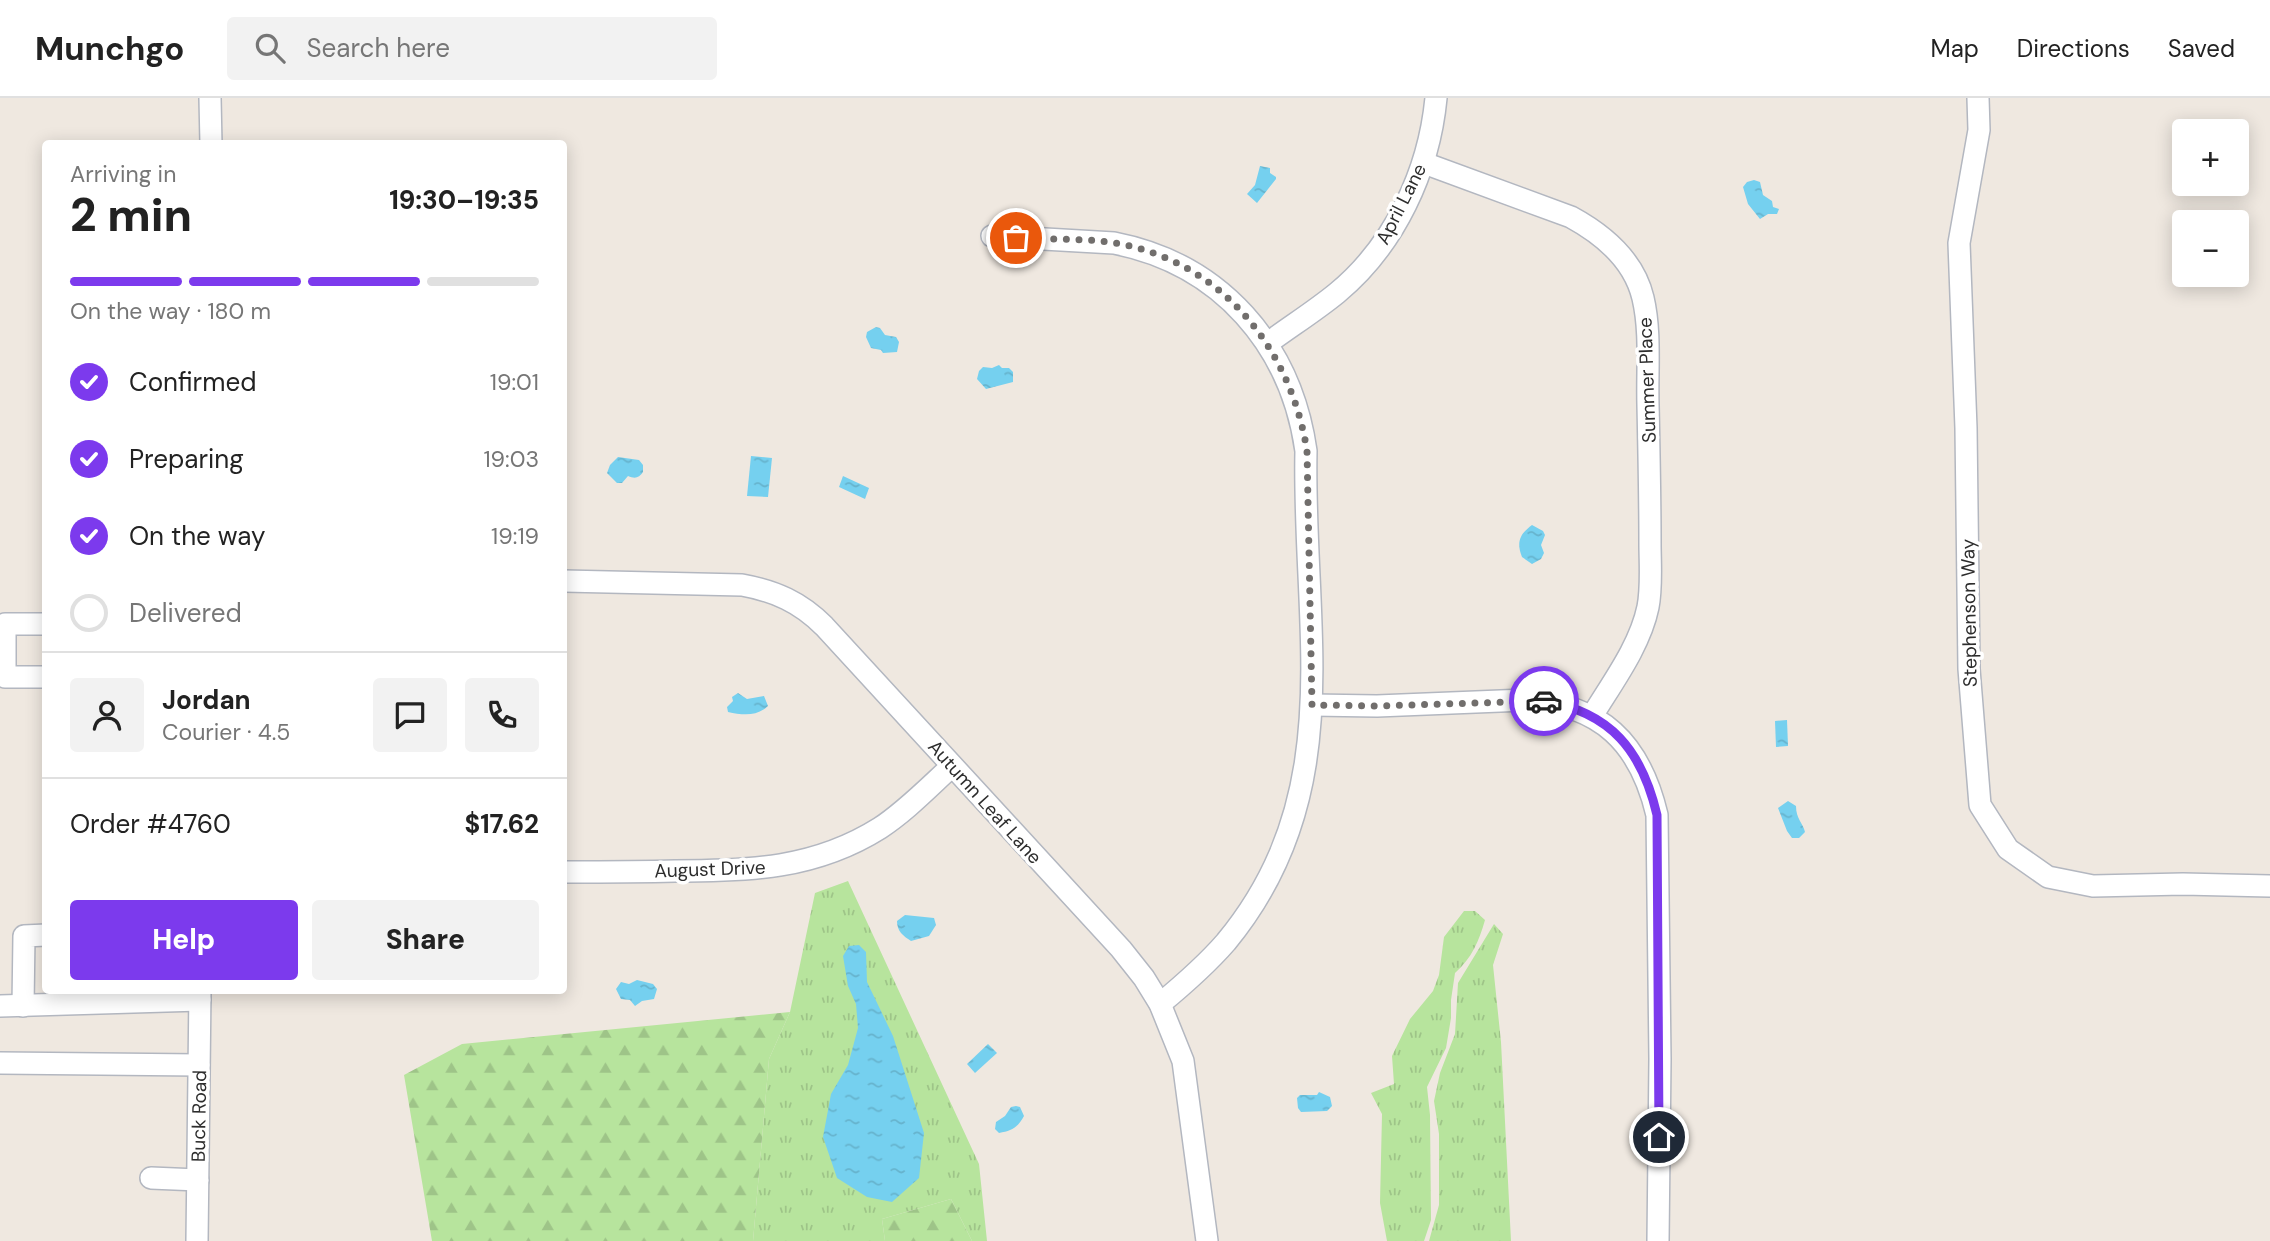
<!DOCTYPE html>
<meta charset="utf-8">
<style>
:root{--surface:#fff;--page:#f2f2f2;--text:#222;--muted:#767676;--line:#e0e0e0;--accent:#7c3aed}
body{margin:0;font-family:"DM Sans",sans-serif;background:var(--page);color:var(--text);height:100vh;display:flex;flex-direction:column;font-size:26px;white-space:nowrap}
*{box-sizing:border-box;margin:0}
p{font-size:23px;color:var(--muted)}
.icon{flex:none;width:38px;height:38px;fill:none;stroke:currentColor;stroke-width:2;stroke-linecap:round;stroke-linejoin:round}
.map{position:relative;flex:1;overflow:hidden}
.drawer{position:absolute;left:42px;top:42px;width:525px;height:854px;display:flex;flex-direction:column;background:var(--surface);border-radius:7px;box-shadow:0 4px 18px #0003}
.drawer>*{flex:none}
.controls{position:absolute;left:2172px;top:21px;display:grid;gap:14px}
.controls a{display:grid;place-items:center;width:77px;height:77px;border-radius:7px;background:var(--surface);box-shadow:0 4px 18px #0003;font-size:35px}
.pin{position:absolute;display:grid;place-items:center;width:60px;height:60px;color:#fff;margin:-30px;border:4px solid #fff;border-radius:50%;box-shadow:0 2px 7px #0007}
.courier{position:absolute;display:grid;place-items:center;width:70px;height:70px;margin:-35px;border:5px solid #7c3aed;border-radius:50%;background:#fff;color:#222;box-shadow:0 2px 9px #0007}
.summary em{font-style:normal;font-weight:800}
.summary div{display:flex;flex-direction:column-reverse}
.summary{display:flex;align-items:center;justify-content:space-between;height:119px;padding:0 28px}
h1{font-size:46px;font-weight:800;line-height:52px}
.bar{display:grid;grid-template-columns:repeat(4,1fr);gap:10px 7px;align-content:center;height:84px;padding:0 28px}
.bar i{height:9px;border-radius:5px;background:var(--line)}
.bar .on{background:var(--accent)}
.bar p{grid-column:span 4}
.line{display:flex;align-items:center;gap:18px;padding:0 28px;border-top:2px solid var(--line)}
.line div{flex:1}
.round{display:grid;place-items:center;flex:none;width:74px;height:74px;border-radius:7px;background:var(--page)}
ol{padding:0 28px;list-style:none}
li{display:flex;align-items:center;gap:21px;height:77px}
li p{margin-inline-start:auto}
li .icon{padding:7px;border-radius:50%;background:var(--accent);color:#fff;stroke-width:4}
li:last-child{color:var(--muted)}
li i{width:38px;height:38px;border:4px solid var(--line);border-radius:50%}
.primary-button{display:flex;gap:14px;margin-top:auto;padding:14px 28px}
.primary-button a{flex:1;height:80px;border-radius:7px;background:var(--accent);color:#fff;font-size:28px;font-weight:800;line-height:80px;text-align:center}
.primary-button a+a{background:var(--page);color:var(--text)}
header{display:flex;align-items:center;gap:42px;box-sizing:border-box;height:98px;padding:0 35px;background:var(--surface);border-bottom:2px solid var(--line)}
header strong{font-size:33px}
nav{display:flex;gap:38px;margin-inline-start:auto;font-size:24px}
.search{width:490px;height:63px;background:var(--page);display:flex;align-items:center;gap:18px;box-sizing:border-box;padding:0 24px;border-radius:7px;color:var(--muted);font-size:26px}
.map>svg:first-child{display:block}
.grass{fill:url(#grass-tufts)}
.forest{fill:url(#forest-firs)}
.water{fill:url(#water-ripples)}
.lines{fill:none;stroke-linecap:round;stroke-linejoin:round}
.minor-casing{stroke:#b3b7c0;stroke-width:24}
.minor{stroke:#fff;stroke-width:21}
.done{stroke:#716e6c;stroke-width:7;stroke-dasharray:0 12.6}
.route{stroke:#7c3aed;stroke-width:9}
.labels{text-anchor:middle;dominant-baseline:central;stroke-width:7;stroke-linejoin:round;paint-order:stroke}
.street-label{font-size:19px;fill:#2d2d2d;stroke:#fff}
</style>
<header>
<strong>Munchgo</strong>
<div class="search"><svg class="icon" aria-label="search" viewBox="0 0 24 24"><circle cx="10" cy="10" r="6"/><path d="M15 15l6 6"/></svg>Search here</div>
<nav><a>Map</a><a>Directions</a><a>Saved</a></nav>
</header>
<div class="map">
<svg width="2270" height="1143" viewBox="0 0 2270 1143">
<defs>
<pattern id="grass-tufts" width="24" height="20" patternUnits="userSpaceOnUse" patternTransform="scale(1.75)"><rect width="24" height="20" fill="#b7e49d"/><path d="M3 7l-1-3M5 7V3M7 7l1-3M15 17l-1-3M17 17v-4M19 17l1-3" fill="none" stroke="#9ec488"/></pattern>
<pattern id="forest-firs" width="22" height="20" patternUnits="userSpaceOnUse" patternTransform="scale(1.75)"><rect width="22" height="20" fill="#b7e49d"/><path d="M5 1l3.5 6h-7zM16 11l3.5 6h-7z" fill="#9ec488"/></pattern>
<pattern id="water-ripples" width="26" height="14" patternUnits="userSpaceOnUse" patternTransform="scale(1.75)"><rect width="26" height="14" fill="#75d0ef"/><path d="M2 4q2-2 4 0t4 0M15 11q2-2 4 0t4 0" fill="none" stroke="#66b3cd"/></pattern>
</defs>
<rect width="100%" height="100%" fill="#efe8e0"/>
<g class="grass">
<polygon points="848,783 979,1066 987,1143 972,1143 951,1101 882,1121 885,1143 753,1143 769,961 790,914 815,795"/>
<path d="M1464,813h11l10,9c-6,21 -13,38 -30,53l-4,27v18l-5,30 -19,39 3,28 1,105 -7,21h-37l-7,-38 2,-89 -11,-21 23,-9 -2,-28 18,-37 23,-28 6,-16 5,-38z"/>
<polygon points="1494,826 1503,836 1493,867 1501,944 1511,1143 1429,1143 1439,1107 1439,1036 1434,1003 1440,975 1455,936 1458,885"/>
</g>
<g class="forest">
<polygon points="790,914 769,961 753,1143 432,1143 404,977 462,946"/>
<polygon points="951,1101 972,1143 885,1143 882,1121"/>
</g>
<g class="water">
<polygon points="1260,68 1270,70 1270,75 1276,79 1276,81 1257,105 1247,96 1255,87"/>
<polygon points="1754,82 1760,84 1763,97 1772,103 1773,109 1779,111 1777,116 1768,116 1760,121 1748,106 1743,89 1747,84"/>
<polygon points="876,229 880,230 885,237 896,239 899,244 897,254 883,255 881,252 871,250 866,239 867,234"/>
<polygon points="999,267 1002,270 1009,270 1013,274 1013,284 986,291 977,281 979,273 983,269 992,270"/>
<polygon points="751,358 772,360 768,399 747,398"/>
<path d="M618,359l21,3 4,5v7c-4,6 -8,7 -15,4l-6,7h-5l-10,-10 3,-8z"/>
<polygon points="843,378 869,390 865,401 839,389"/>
<path d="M1532,427l11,6 2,4 -4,10 3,8 -3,6 -9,5 -10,-7c-6,-15 -2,-23 10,-32z"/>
<path d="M738,595l9,6 17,-3 4,10c-11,11 -26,9 -40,6l-1,-5 6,-6 -1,-4z"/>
<polygon points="1787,622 1788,648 1776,649 1775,623"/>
<path d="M1788,703l8,5c0,13 7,17 9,26l-6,6h-7l-5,-7 -9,-23z"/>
<path d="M905,817l29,3 2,7 -7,11 -18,5c-8,-5 -14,-10 -14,-20z"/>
<polygon points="859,847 866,854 867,884 893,938 924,1035 919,1080 892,1104 867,1099 837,1080 823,1039 831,996 848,967 858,930 856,906 848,888 843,858 849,848"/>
<polygon points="637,882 653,886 657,891 654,901 642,903 635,908 630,902 621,901 616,891 621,884 629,886"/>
<polygon points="988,946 997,955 975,975 967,966"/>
<polygon points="1319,994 1330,999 1332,1008 1327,1013 1301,1014 1298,1010 1297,1000 1300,997 1317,997"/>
<path d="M1016,1008l4,1 4,9c-6,11 -12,15 -25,17l-4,-4 1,-7 9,-6 6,-9z"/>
</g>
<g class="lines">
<g class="minor-casing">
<g id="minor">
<polyline points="210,0 211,46"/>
<polyline points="1978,0 1979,32 1959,145 1966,330 1969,571 1980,707 2008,751 2048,779 2093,788 2183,786 2270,788"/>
<path d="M1424,65l147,54c33,18 63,43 72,81 8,34 4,72 5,107 1,46 2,92 2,138 0,21 2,44 -2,64 -8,39 -36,76 -56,109"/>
<path d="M992,138l122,7c107,21 177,102 192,208 -4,175 44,341 -80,491 -20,23 -43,43 -66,62"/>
<path d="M1268,245c23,-17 47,-32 69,-50 58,-48 92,-122 99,-195"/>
<path d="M564,483l178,4c33,6 58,17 82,41l297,323 23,29 16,26 23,57 24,180"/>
<polyline points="46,526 5,526 5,579 46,579"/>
<path d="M1312,607l65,1 148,-6c76,4 115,43 132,115l3,244 -2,182"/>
<path d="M564,774c37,0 74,0 111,-1 74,0 140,-2 205,-43 26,-17 49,-41 72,-62"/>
<polyline points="0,908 200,902"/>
<polyline points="23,908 24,838 46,837"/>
<polyline points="0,965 199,967"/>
<polyline points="151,1080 198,1082"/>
<polyline points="197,1143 200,892"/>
</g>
</g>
<use href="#minor" class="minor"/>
</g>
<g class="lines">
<path class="done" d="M1016,140c38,2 81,-1 118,9 96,25 158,108 173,204l5,254 65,1 167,-5"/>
<path class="route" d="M1544,603c67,11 98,50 113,114l2,322"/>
</g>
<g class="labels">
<g class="street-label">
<text transform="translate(1401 106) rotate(-63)">April Lane</text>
<text transform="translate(1647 282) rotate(-92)">Summer Place</text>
<text transform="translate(1969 515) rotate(-91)">Stephenson Way</text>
<text transform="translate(985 704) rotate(48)">Autumn Leaf Lane</text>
<text transform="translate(710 771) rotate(-2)">August Drive</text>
<text transform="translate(199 1018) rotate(-89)">Buck Road</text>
</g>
</g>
</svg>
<div class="controls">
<a>+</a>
<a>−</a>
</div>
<div class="pin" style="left:1016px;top:140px;background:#ea580c"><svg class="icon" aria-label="bag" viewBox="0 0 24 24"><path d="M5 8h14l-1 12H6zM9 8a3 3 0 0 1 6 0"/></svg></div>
<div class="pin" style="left:1659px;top:1039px;background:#1f2937"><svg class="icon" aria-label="home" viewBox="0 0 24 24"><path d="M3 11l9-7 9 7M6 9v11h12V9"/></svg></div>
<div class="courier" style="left:1544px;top:603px"><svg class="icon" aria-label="car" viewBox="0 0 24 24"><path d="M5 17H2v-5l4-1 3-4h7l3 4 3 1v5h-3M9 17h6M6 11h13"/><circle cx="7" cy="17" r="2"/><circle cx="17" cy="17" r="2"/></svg></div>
<section class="drawer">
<div class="summary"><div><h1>2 min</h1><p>Arriving in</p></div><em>19:30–19:35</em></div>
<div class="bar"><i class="on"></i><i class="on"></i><i class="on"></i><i></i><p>On the way · 180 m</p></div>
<ol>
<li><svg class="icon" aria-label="check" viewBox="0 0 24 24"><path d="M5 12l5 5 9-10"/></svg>Confirmed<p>19:01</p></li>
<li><svg class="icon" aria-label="check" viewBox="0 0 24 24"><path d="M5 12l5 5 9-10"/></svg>Preparing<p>19:03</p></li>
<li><svg class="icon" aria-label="check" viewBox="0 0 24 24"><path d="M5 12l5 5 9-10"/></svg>On the way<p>19:19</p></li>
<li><i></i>Delivered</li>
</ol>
<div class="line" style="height:126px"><a class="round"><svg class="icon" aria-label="person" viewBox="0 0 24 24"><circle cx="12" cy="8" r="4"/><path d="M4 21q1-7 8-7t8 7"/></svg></a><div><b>Jordan</b><p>Courier · 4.5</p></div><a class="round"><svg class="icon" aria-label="chat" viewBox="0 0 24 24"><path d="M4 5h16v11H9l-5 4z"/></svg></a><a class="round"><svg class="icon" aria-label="phone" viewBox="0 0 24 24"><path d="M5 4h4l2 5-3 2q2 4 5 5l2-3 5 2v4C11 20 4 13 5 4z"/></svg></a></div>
<div class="line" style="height:91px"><div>Order #4760</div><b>$17.62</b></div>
<div class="primary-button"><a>Help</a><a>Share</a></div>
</section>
</div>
